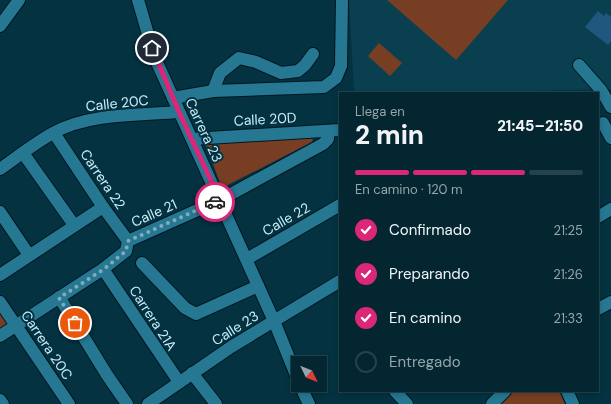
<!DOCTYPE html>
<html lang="es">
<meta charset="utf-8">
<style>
:root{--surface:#032630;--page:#11323c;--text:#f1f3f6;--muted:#97a5ab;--line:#24434c;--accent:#db2777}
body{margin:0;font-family:"DM Sans",sans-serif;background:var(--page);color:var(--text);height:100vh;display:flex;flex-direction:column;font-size:15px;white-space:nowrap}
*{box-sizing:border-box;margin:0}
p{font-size:13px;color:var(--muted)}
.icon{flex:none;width:22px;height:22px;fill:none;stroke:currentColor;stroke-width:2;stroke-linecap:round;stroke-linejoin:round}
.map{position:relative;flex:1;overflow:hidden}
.panel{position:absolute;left:339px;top:92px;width:260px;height:300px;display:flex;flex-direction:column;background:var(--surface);border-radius:0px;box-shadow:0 2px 6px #0003,0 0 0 1px var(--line)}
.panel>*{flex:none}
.needle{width:26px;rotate:133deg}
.buttons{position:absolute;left:291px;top:356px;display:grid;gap:8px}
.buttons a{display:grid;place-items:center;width:36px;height:36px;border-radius:0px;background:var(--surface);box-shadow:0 2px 6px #0003,0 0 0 1px var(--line);font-size:20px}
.pin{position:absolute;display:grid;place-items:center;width:34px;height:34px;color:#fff;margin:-17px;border:2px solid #fff;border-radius:50%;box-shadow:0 1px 4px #0007}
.courier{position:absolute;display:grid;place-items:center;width:40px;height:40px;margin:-20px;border:3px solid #db2777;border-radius:50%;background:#fff;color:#222;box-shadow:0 1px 5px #0007}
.overview em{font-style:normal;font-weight:800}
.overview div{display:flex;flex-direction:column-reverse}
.overview{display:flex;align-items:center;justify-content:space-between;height:68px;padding:0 16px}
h1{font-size:26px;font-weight:800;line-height:30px}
.bar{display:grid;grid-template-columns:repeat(4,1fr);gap:6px 4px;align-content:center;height:48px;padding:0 16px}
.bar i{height:5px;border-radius:3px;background:var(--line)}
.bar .active{background:var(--accent)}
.bar p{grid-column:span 4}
ol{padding:0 16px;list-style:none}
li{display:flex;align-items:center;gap:12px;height:44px}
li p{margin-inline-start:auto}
li .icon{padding:4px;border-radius:50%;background:var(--accent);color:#fff;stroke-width:4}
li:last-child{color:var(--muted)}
li i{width:22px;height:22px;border:2px solid var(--line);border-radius:50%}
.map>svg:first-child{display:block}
.built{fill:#0a3f4f}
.green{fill:#773e24}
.building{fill:#20577f}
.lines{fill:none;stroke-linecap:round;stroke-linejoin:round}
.minor-casing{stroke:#011820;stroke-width:14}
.minor{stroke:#257792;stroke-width:12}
.done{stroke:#83abba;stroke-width:4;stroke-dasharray:0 7.2}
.route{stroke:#db2777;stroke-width:5}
.labels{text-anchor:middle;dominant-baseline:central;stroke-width:4;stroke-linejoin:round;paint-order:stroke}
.street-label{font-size:14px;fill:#c7ecfb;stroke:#043240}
</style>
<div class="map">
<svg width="611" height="404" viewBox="0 0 611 404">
<rect width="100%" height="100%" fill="#043240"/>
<polygon class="built" points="349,0 611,0 611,89 467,93 354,93"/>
<g class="green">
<polygon points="387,0 508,0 456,60"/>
<polygon points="379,43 402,63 390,76 368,56"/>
<polygon points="314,135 312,142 222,188 204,140"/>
<polygon points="0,308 11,324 0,332"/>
<polygon points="513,391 559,391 565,404 499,404"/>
</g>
<polygon class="building" points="598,11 604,16 606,13 611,17 611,41 608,45 585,27"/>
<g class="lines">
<g class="minor-casing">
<g id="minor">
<polyline points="138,0 155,58 274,321 298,380"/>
<polyline points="0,26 19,0"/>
<polyline points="579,65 601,90 611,107"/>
<polyline points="213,91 220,73 239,58 256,62 281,73 298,71 305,65 313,54"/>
<polyline points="173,98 213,91 324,87 336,78 341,66 342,0"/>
<polyline points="603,123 611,138"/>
<polyline points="54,133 103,207 128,241"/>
<polyline points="192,139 340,130"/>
<polyline points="23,153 74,225"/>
<path d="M0,169c17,-12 35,-26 53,-36 35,-20 87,-18 126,-21"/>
<polyline points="0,212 29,255"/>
<polyline points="598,217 611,209"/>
<polyline points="247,259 340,205"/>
<polyline points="142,263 185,308 196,314 258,286"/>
<polyline points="103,269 179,382"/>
<polyline points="0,275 103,207"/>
<polyline points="59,297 107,375 127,404"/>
<polyline points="0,302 69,404"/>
<polyline points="598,309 611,302"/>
<polyline points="0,336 103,269 126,251 128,241 220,200 323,144 328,139 328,131"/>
<polyline points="192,373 216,404"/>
<polyline points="300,385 309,404"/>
<polyline points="395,391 407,404"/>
<polyline points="567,391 573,404"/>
<polyline points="0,400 3,404"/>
<polyline points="148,404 231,347 340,281"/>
<polyline points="492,404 505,391"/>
</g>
</g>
<use href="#minor" class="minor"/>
</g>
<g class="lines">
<polyline class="done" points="75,323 59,298 104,269 126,251 128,241 215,202"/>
<polyline class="route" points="152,48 179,112 220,200 215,202"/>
</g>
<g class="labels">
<g class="street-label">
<text transform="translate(117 103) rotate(-6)">Calle 20C</text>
<text transform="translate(265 119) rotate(-3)">Calle 20D</text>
<text transform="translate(204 130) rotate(65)">Carrera 23</text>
<text transform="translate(103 179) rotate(56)">Carrera 22</text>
<text transform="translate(154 213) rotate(-24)">Calle 21</text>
<text transform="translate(286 219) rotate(-30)">Calle 22</text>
<text transform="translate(153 318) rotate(57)">Carrera 21A</text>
<text transform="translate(235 328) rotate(-32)">Calle 23</text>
<text transform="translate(47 345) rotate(56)">Carrera 20C</text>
</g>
</g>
</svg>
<div class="buttons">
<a><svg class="needle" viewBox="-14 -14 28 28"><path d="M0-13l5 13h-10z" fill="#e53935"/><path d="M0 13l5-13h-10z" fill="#97a5ab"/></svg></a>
</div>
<div class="pin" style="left:75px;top:323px;background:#ea580c"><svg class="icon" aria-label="bag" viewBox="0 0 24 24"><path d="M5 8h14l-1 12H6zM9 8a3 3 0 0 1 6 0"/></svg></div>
<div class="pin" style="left:152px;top:48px;background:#1f2937"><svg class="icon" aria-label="home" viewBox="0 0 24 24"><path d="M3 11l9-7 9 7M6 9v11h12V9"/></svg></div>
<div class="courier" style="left:215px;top:202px"><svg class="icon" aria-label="car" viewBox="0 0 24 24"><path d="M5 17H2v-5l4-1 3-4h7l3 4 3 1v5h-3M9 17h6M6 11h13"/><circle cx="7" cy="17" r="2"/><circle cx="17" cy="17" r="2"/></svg></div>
<section class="panel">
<div class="overview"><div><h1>2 min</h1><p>Llega en</p></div><em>21:45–21:50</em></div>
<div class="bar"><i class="active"></i><i class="active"></i><i class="active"></i><i></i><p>En camino · 120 m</p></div>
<ol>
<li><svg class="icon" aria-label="check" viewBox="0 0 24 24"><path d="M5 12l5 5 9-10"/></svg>Confirmado<p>21:25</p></li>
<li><svg class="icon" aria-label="check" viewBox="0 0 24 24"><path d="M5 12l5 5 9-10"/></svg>Preparando<p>21:26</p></li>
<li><svg class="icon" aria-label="check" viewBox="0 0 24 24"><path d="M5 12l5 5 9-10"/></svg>En camino<p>21:33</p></li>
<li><i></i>Entregado</li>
</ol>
</section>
</div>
